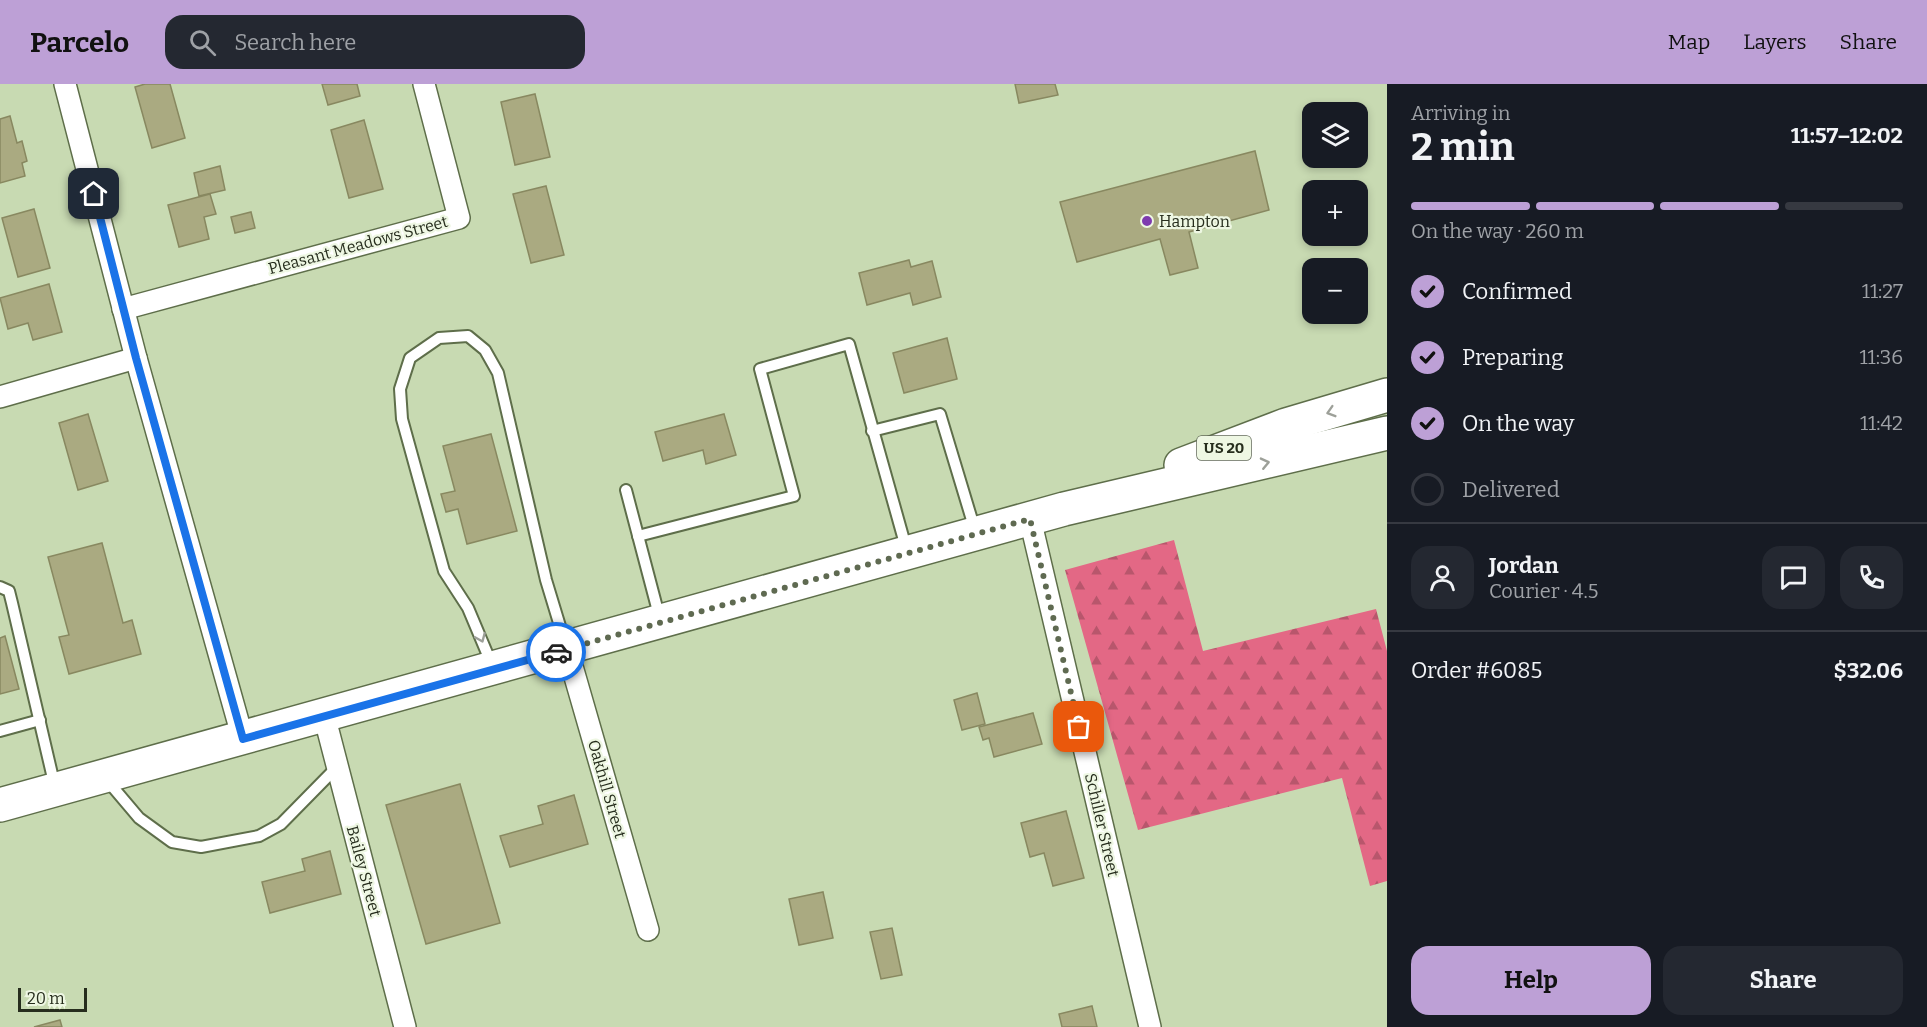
<!DOCTYPE html>
<meta charset="utf-8">
<style>
:root{--surface:#171b24;--page:#242831;--text:#f1f3f6;--muted:#9ea1a6;--line:#363941;--accent:#bda0d6}
body{margin:0;font-family:Bitter,serif;background:var(--page);color:var(--text);height:100vh;display:flex;flex-direction:column;font-size:22px;white-space:nowrap}
*{box-sizing:border-box;margin:0}
p{font-size:20px;color:var(--muted)}
.icon{flex:none;width:33px;height:33px;fill:none;stroke:currentColor;stroke-width:2;stroke-linecap:round;stroke-linejoin:round}
.map{position:relative;flex:1;overflow:hidden}
.panel{display:flex;flex-direction:column;background:var(--surface);width:540px}
.panel>*{flex:none}
.fabs{position:absolute;left:1302px;top:18px;display:grid;gap:12px}
.fabs a{display:grid;place-items:center;width:66px;height:66px;border-radius:12px;background:var(--surface);box-shadow:0 3px 9px #0003;font-size:30px}
.scale{position:absolute;left:18px;bottom:15px;width:69px;box-sizing:border-box;padding-left:6px;border:3px solid #262d1d;border-top:0;font-size:16px;line-height:21px;white-space:nowrap;color:#262d1d;-webkit-text-stroke:4px #eef7e3;paint-order:stroke}
.pin{position:absolute;display:grid;place-items:center;width:51px;height:51px;color:#fff;margin:-26px;border-radius:12px;box-shadow:0 3px 9px #0006}
.courier{position:absolute;display:grid;place-items:center;width:60px;height:60px;margin:-30px;border:4px solid #1a73e8;border-radius:50%;background:#fff;color:#222;box-shadow:0 2px 8px #0007}
.summary em{font-style:normal;font-weight:700}
.summary div{display:flex;flex-direction:column-reverse}
.summary{display:flex;align-items:center;justify-content:space-between;height:102px;padding:0 24px}
h1{font-size:39px;font-weight:700;line-height:45px}
.bar{display:grid;grid-template-columns:repeat(4,1fr);gap:9px 6px;align-content:center;height:72px;padding:0 24px}
.bar i{height:8px;border-radius:4px;background:var(--line)}
.bar .active{background:var(--accent)}
.bar p{grid-column:span 4}
.line{display:flex;align-items:center;gap:15px;padding:0 24px;border-top:2px solid var(--line)}
.line div{flex:1}
.round{display:grid;place-items:center;flex:none;width:63px;height:63px;border-radius:18px;background:var(--page)}
ol{padding:0 24px;list-style:none}
li{display:flex;align-items:center;gap:18px;height:66px}
li p{margin-inline-start:auto}
li .icon{padding:6px;border-radius:50%;background:var(--accent);color:#111;stroke-width:4}
li:last-child{color:var(--muted)}
li i{width:33px;height:33px;border:3px solid var(--line);border-radius:50%}
.primary-button{display:flex;gap:12px;margin-top:auto;padding:12px 24px}
.primary-button a{flex:1;height:69px;border-radius:18px;background:var(--accent);color:#111;font-size:24px;font-weight:700;line-height:69px;text-align:center}
.primary-button a+a{background:var(--page);color:var(--text)}
header{display:flex;align-items:center;gap:36px;box-sizing:border-box;height:84px;padding:0 30px;background:var(--accent);color:#111}
header strong{font-size:28px}
nav{display:flex;gap:33px;margin-inline-start:auto;font-size:21px}
.search{width:420px;height:54px;background:var(--page);display:flex;align-items:center;gap:15px;box-sizing:border-box;padding:0 21px;border-radius:18px;color:var(--muted);font-size:22px}
main{display:flex;flex:1;min-height:0}
.map>svg:first-child{display:block}
.forest{fill:url(#forest-firs)}
.building{fill:#aaaa81;stroke:#888860;stroke-width:1.5}
.lines{fill:none;stroke-linecap:round;stroke-linejoin:round}
.lane-casing{stroke:#5e6e4a;stroke-width:14}
.street-casing{stroke:#5e6e4a;stroke-width:24}
.primary-casing{stroke:#5e6e4a;stroke-width:36}
.lane{stroke:#fff;stroke-width:10}
.street{stroke:#fff;stroke-width:21}
.primary{stroke:#fff;stroke-width:33}
.oneway{stroke:#9da099}
.done{stroke:#5f6a51;stroke-width:6;stroke-dasharray:0 10.8}
.route{stroke:#1a73e8;stroke-width:8}
.poi-dot{fill:#7e3baf;stroke:#eef7e3;stroke-width:2}
.labels{text-anchor:middle;dominant-baseline:central;stroke-width:4.5;stroke-linejoin:round;paint-order:stroke}
.shield{fill:#eef7e3;stroke:#626a58;stroke-width:1.5}
.shield-label{font-size:15px;font-weight:bold;fill:#262d1d}
.poi-label{font-size:16px;fill:#262d1d;stroke:#eef7e3;text-anchor:start}
.street-label{font-size:16px;fill:#262d1d;stroke:#eef7e3}
</style>
<header>
<strong>Parcelo</strong>
<div class="search"><svg class="icon" aria-label="search" viewBox="0 0 24 24"><circle cx="10" cy="10" r="6"/><path d="M15 15l6 6"/></svg>Search here</div>
<nav><a>Map</a><a>Layers</a><a>Share</a></nav>
</header>
<main>
<div class="map">
<svg width="1387" height="943" viewBox="0 0 1387 943">
<defs>
<pattern id="forest-firs" width="22" height="20" patternUnits="userSpaceOnUse" patternTransform="scale(1.5)"><rect width="22" height="20" fill="#e36885"/><path d="M5 1l3.5 6h-7zM16 11l3.5 6h-7z" fill="#b8566c"/></pattern>
</defs>
<rect width="100%" height="100%" fill="#c8dab2"/>
<polygon class="forest" points="1174,456 1203,567 1376,525 1387,567 1387,797 1370,802 1342,694 1138,746 1065,486"/>
<g class="building">
<polygon points="145,0 170,0 185,54 152,64 135,3"/>
<polygon points="322,0 357,0 360,12 328,21"/>
<polygon points="1015,0 1055,0 1058,11 1019,19"/>
<polygon points="535,10 550,73 515,81 501,18"/>
<polygon points="10,32 17,59 22,57 27,77 22,79 25,92 0,99 0,35"/>
<polygon points="364,36 383,105 349,114 331,46"/>
<polygon points="1255,67 1269,126 1189,148 1198,184 1170,191 1160,155 1077,178 1060,118"/>
<polygon points="220,82 225,106 199,112 194,89"/>
<polygon points="546,102 564,171 531,179 513,110"/>
<polygon points="210,110 216,130 204,133 209,155 179,163 168,121"/>
<polygon points="34,125 50,184 18,193 2,134"/>
<polygon points="251,128 255,144 235,149 231,133"/>
<polygon points="909,176 911,183 932,177 941,213 913,221 910,209 867,221 859,189"/>
<polygon points="49,200 62,248 33,256 28,239 8,245 0,214"/>
<polygon points="947,254 957,295 904,309 893,269"/>
<polygon points="88,330 108,397 78,406 59,339"/>
<polygon points="724,330 736,371 706,380 703,366 663,377 655,348"/>
<polygon points="491,350 517,447 467,460 458,425 446,428 441,410 455,407 443,362"/>
<polygon points="102,459 123,539 132,536 141,570 69,590 59,553 69,551 48,473"/>
<polygon points="5,552 19,605 0,610 0,554"/>
<polygon points="977,609 985,640 962,646 954,616"/>
<polygon points="1033,629 1042,660 994,673 989,654 983,656 979,643"/>
<polygon points="460,700 500,839 426,860 386,721"/>
<polygon points="574,711 588,760 510,783 500,752 543,740 538,722"/>
<polygon points="1066,727 1084,794 1053,802 1044,769 1030,773 1021,739"/>
<polygon points="330,767 341,810 270,829 262,798 305,787 302,775"/>
<polygon points="823,808 833,854 799,861 789,815"/>
<polygon points="892,844 902,891 881,895 870,848"/>
<polygon points="1092,922 1097,943 1062,943 1059,930"/>
<polygon points="60,936 62,943 34,943"/>
</g>
<g class="lines">
<g class="lane-casing">
<g id="lane">
<polyline points="872,347 940,330 975,446"/>
<polyline points="626,406 660,535"/>
<polyline points="638,452 794,412 760,285 849,260 907,467"/>
<polyline points="0,503 9,507 12,519 55,703"/>
<polyline points="492,581 468,524 444,487 402,335 400,305 410,274 439,254 468,252 485,266 498,289 546,496 566,562"/>
<polyline points="0,647 40,636"/>
<polyline points="106,695 139,734 172,758 201,763 259,752 281,740 337,683"/>
</g>
</g>
<g class="street-casing">
<g id="street">
<polyline points="65,0 136,274 243,655"/>
<polyline points="123,225 459,134 424,0"/>
<polyline points="0,313 136,274"/>
<polyline points="1030,435 1150,943"/>
<polyline points="567,565 648,846"/>
<polyline points="324,631 405,943"/>
</g>
</g>
<g class="primary-casing">
<g id="primary">
<polyline points="1181,381 1286,341 1387,311"/>
<polyline points="0,721 1064,425 1387,349"/>
</g>
</g>
<use href="#lane" class="lane"/>
<use href="#street" class="street"/>
<use href="#primary" class="primary"/>
</g>
<defs><path id="oneway-chevron" d="M-2-3.5L2.5 0L-2 3.5" fill="none" stroke-width="1.6" stroke-linecap="round" stroke-linejoin="round" transform="scale(1.5)"/></defs>
<g class="oneway">
<use href="#oneway-chevron" transform="translate(1331 328) rotate(163)"/>
<use href="#oneway-chevron" transform="translate(1265 379) rotate(-13)"/>
<use href="#oneway-chevron" transform="translate(481 554) rotate(67)"/>
</g>
<g class="lines">
<polyline class="done" points="556,568 1030,435 1079,643"/>
<polyline class="route" points="94,110 136,274 243,655 556,568"/>
</g>
<circle class="poi-dot" cx="1147" cy="137" r="6"/>
<g class="labels">
<rect class="shield" x="1197" y="352" width="54" height="24" rx="4.5"/>
<g class="shield-label">
<text x="1224" y="364">US 20</text>
</g>
<g class="poi-label">
<text x="1159" y="137">Hampton</text>
</g>
<g class="street-label">
<text transform="translate(358 161) rotate(-15)">Pleasant Meadows Street</text>
<text transform="translate(607 705) rotate(74)">Oakhill Street</text>
<text transform="translate(1102 741) rotate(77)">Schiller Street</text>
<text transform="translate(364 787) rotate(75)">Bailey Street</text>
</g>
</g>
</svg>
<div class="fabs">
<a><svg class="icon" aria-label="layers" viewBox="0 0 24 24"><path d="M12 4l9 5-9 5-9-5zM3 14l9 5 9-5"/></svg></a>
<a>+</a>
<a>−</a>
</div>
<div class="scale">20 m</div>
<div class="pin" style="left:1079px;top:643px;background:#ea580c"><svg class="icon" aria-label="bag" viewBox="0 0 24 24"><path d="M5 8h14l-1 12H6zM9 8a3 3 0 0 1 6 0"/></svg></div>
<div class="pin" style="left:94px;top:110px;background:#1f2937"><svg class="icon" aria-label="home" viewBox="0 0 24 24"><path d="M3 11l9-7 9 7M6 9v11h12V9"/></svg></div>
<div class="courier" style="left:556px;top:568px"><svg class="icon" aria-label="car" viewBox="0 0 24 24"><path d="M5 17H2v-5l4-1 3-4h7l3 4 3 1v5h-3M9 17h6M6 11h13"/><circle cx="7" cy="17" r="2"/><circle cx="17" cy="17" r="2"/></svg></div>
</div>
<section class="panel">
<div class="summary"><div><h1>2 min</h1><p>Arriving in</p></div><em>11:57–12:02</em></div>
<div class="bar"><i class="active"></i><i class="active"></i><i class="active"></i><i></i><p>On the way · 260 m</p></div>
<ol>
<li><svg class="icon" aria-label="check" viewBox="0 0 24 24"><path d="M5 12l5 5 9-10"/></svg>Confirmed<p>11:27</p></li>
<li><svg class="icon" aria-label="check" viewBox="0 0 24 24"><path d="M5 12l5 5 9-10"/></svg>Preparing<p>11:36</p></li>
<li><svg class="icon" aria-label="check" viewBox="0 0 24 24"><path d="M5 12l5 5 9-10"/></svg>On the way<p>11:42</p></li>
<li><i></i>Delivered</li>
</ol>
<div class="line" style="height:108px"><a class="round"><svg class="icon" aria-label="person" viewBox="0 0 24 24"><circle cx="12" cy="8" r="4"/><path d="M4 21q1-7 8-7t8 7"/></svg></a><div><b>Jordan</b><p>Courier · 4.5</p></div><a class="round"><svg class="icon" aria-label="chat" viewBox="0 0 24 24"><path d="M4 5h16v11H9l-5 4z"/></svg></a><a class="round"><svg class="icon" aria-label="phone" viewBox="0 0 24 24"><path d="M5 4h4l2 5-3 2q2 4 5 5l2-3 5 2v4C11 20 4 13 5 4z"/></svg></a></div>
<div class="line" style="height:78px"><div>Order #6085</div><b>$32.06</b></div>
<div class="primary-button"><a>Help</a><a>Share</a></div>
</section>
</main>
